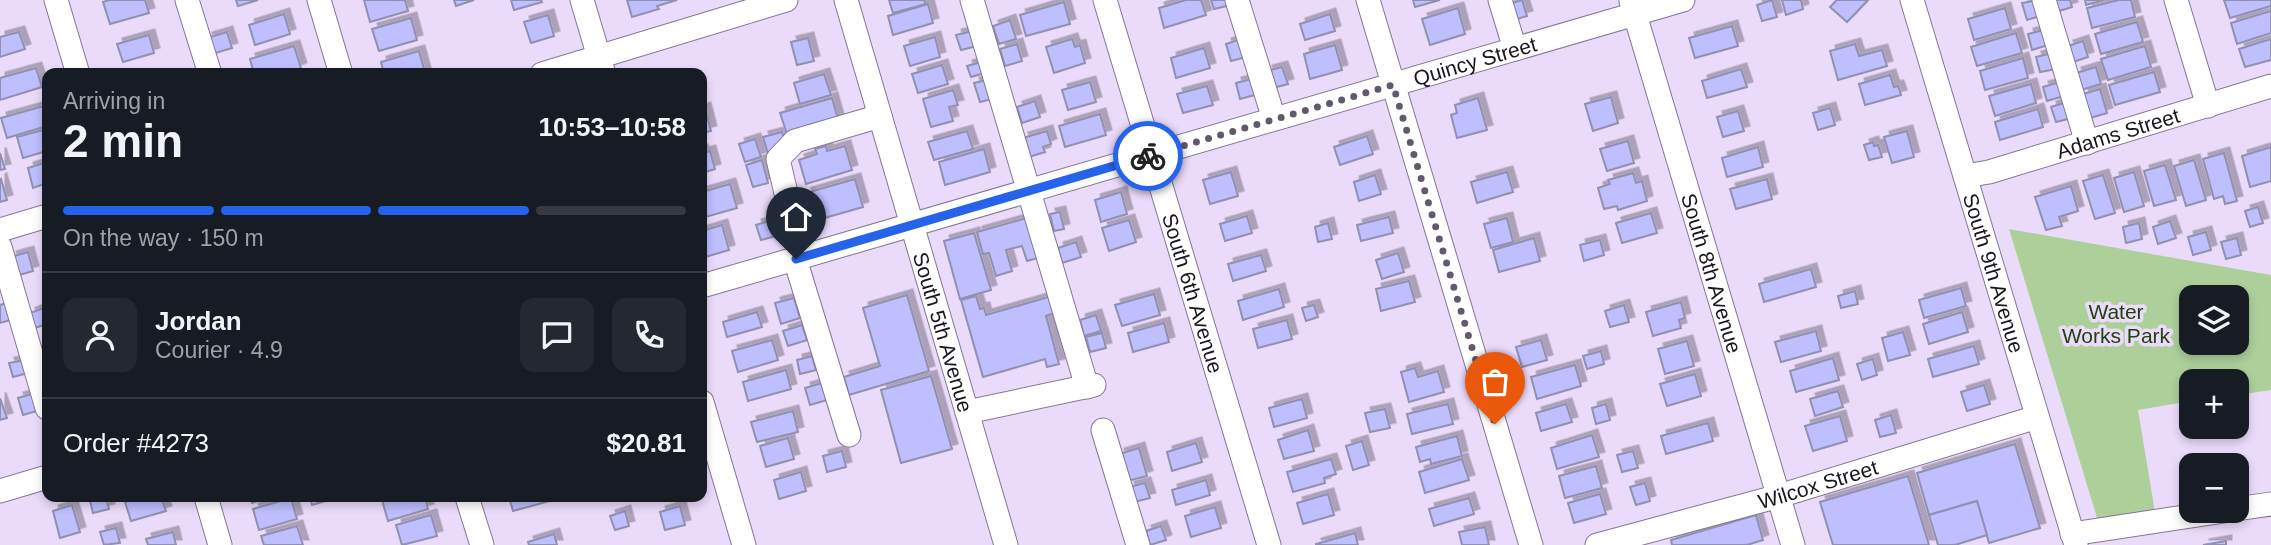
<!DOCTYPE html>
<meta charset="utf-8">
<style>
:root{--surface:#171b24;--page:#242831;--text:#f1f3f6;--muted:#9ea1a6;--line:#363941;--accent:#2563eb}
body{margin:0;font-family:Helvetica,sans-serif;background:var(--page);color:var(--text);height:100vh;display:flex;flex-direction:column;font-size:26px;white-space:nowrap}
*{box-sizing:border-box;margin:0}
p{font-size:23px;color:var(--muted)}
.icon{flex:none;width:38px;height:38px;fill:none;stroke:currentColor;stroke-width:2;stroke-linecap:round;stroke-linejoin:round}
.map{position:relative;flex:1;overflow:hidden}
.panel{position:absolute;left:42px;top:68px;width:665px;height:434px;display:flex;flex-direction:column;background:var(--surface);border-radius:14px;box-shadow:0 4px 10px #0003}
.panel>*{flex:none}
.controls{position:absolute;left:2179px;top:285px;display:grid;gap:14px}
.controls a{display:grid;place-items:center;width:70px;height:70px;border-radius:14px;background:var(--surface);box-shadow:0 4px 10px #0003;font-size:35px}
.pin{position:absolute;display:grid;place-items:center;width:60px;height:60px;color:#fff;margin:-72px -30px;border-radius:50% 50% 50% 0;rotate:-45deg;box-shadow:0 0 7px #0007}
.pin .icon{rotate:45deg}
.courier{position:absolute;display:grid;place-items:center;width:70px;height:70px;margin:-35px;border:5px solid #2563eb;border-radius:50%;background:#fff;color:#222;box-shadow:0 2px 9px #0007}
.head em{font-style:normal;font-weight:700}
.head div{display:flex;flex-direction:column-reverse}
.head{display:flex;align-items:center;justify-content:space-between;height:119px;padding:0 21px}
h1{font-size:46px;font-weight:700;line-height:52px}
.bar{display:grid;grid-template-columns:repeat(4,1fr);gap:10px 7px;align-content:center;height:84px;padding:0 21px}
.bar i{height:9px;border-radius:5px;background:var(--line)}
.bar .current{background:var(--accent)}
.bar p{grid-column:span 4}
.line{display:flex;align-items:center;gap:18px;padding:0 21px;border-top:2px solid var(--line)}
.line div{flex:1}
.round{display:grid;place-items:center;flex:none;width:74px;height:74px;border-radius:14px;background:var(--page)}
.map>svg:first-child{display:block}
.green{fill:#add09a;fill-rule:evenodd}
.building{fill:#bfbeff;stroke:#9090af;stroke-width:2;filter:url(#shadow)}
.lines{fill:none;stroke-linecap:round;stroke-linejoin:round}
.minor-casing{stroke:#857794;stroke-width:25}
.minor{stroke:#fff;stroke-width:23}
.done{stroke:#625a6c;stroke-width:7;stroke-dasharray:0 12.6}
.route{stroke:#2563eb;stroke-width:9}
.labels{text-anchor:middle;dominant-baseline:central;stroke-width:7;stroke-linejoin:round;paint-order:stroke}
.street-label{font-size:21px;fill:#19141f;stroke:#ebdbfb}
.park-label{font-size:21px;fill:#23410c;stroke:#ebdbfb}
</style>
<div class="map">
<svg width="2271" height="545" viewBox="0 0 2271 545">
<defs>
<filter id="shadow"><feDropShadow dx="5.5" dy="-5.5" stdDeviation="0" flood-color="#0004"/></filter>
</defs>
<rect width="100%" height="100%" fill="#ebdbfb"/>
<path class="green" d="M2009,229l262,46v115l-34,5 -1,-13h-45v19l-53,9 17,102 -57,9zM2191,298h45v45h-45z"/>
<g class="building">
<polygon points="109,0 145,0 149,13 110,24 103,2"/>
<polygon points="236,0 258,0 238,6"/>
<polygon points="364,0 405,0 408,11 370,22"/>
<polygon points="454,0 474,0 456,6"/>
<polygon points="511,0 541,0 542,2 514,10"/>
<polygon points="627,0 677,0 657,6 659,9 632,17"/>
<polygon points="889,0 924,0 926,4 893,13"/>
<polygon points="1186,0 1201,0 1206,15 1164,28 1159,8"/>
<polygon points="1211,0 1229,0 1231,5 1214,9"/>
<polygon points="1413,0 1440,0 1415,7"/>
<polygon points="1522,0 1527,16 1514,20 1509,4"/>
<polygon points="1772,0 1777,17 1762,21 1757,5"/>
<polygon points="1782,0 1801,0 1803,9 1786,15"/>
<polygon points="1837,0 1868,0 1847,22 1830,7"/>
<polygon points="2039,0 2043,15 2027,20 2022,3"/>
<polygon points="2052,0 2070,0 2072,7 2056,12"/>
<polygon points="2085,0 2104,0 2086,5"/>
<polygon points="2119,0 2131,0 2135,17 2092,28 2087,8"/>
<polygon points="2224,0 2271,0 2271,6 2230,18"/>
<polygon points="1064,2 1070,24 1026,36 1020,15"/>
<polygon points="928,4 933,23 893,35 888,16"/>
<polygon points="1458,8 1465,34 1430,45 1422,19"/>
<polygon points="2005,8 2011,29 1974,40 1968,19"/>
<polygon points="2271,11 2271,33 2237,44 2231,23"/>
<polygon points="284,14 290,34 255,45 249,25"/>
<polygon points="1330,14 1335,31 1305,40 1300,24"/>
<polygon points="548,15 554,36 531,43 524,22"/>
<polygon points="411,18 417,40 379,51 372,29"/>
<polygon points="1010,20 1016,39 999,44 993,26"/>
<polygon points="2137,22 2143,42 2101,54 2095,34"/>
<polygon points="1732,26 1738,46 1695,58 1689,38"/>
<polygon points="2044,30 2048,45 2032,50 2028,34"/>
<polygon points="973,31 977,46 961,50 956,35"/>
<polygon points="19,32 25,49 0,57 0,37"/>
<polygon points="227,32 232,48 212,54 207,38"/>
<polygon points="2016,33 2022,53 1977,66 1971,47"/>
<polygon points="149,35 154,53 123,62 117,44"/>
<polygon points="935,37 940,57 910,66 904,46"/>
<polygon points="808,38 814,61 797,65 791,42"/>
<polygon points="1072,39 1075,47 1080,45 1085,63 1054,73 1046,47"/>
<polygon points="1241,39 1246,57 1231,61 1226,44"/>
<polygon points="2271,39 2271,60 2245,67 2239,49"/>
<polygon points="2083,41 2088,57 2073,62 2068,46"/>
<polygon points="1017,44 1022,61 1005,66 1000,49"/>
<polygon points="1855,44 1859,56 1882,50 1887,66 1838,80 1830,51"/>
<polygon points="1335,45 1342,70 1310,79 1304,54"/>
<polygon points="294,46 301,68 282,74 254,74 250,59"/>
<polygon points="2145,46 2151,67 2108,80 2101,59"/>
<polygon points="1204,48 1210,68 1176,78 1171,58"/>
<polygon points="419,51 425,73 384,74 381,62"/>
<polygon points="2052,53 2056,69 2040,72 2036,57"/>
<polygon points="2023,58 2028,78 1985,90 1980,71"/>
<polygon points="981,62 985,73 971,77 967,66"/>
<polygon points="942,65 948,84 918,93 912,74"/>
<polygon points="1282,67 1288,84 1273,88 1267,71"/>
<polygon points="2096,67 2101,84 2081,90 2076,73"/>
<polygon points="36,68 42,87 0,100 0,78"/>
<polygon points="1741,69 1747,87 1707,98 1702,81"/>
<polygon points="2154,72 2160,92 2115,105 2109,85"/>
<polygon points="824,74 831,95 800,104 794,83"/>
<polygon points="1890,75 1894,87 1898,86 1901,95 1865,105 1859,84"/>
<polygon points="990,79 996,98 980,102 974,83"/>
<polygon points="1251,79 1255,95 1240,99 1236,83"/>
<polygon points="1090,82 1096,102 1068,110 1062,90"/>
<polygon points="2060,82 2064,96 2047,101 2043,87"/>
<polygon points="2031,84 2036,103 1995,116 1989,96"/>
<polygon points="1207,86 1213,105 1183,113 1177,94"/>
<polygon points="2100,89 2107,113 2090,118 2083,94"/>
<polygon points="953,90 958,105 949,107 953,121 931,127 923,99"/>
<polygon points="1611,97 1618,123 1593,131 1585,104"/>
<polygon points="832,98 838,119 787,134 780,113"/>
<polygon points="1478,98 1487,130 1457,138 1451,115 1457,113 1455,105"/>
<polygon points="1035,101 1040,117 1022,123 1017,107"/>
<polygon points="2067,102 2072,118 2056,122 2051,107"/>
<polygon points="47,105 47,126 7,138 1,118"/>
<polygon points="705,108 711,131 702,133 702,109"/>
<polygon points="1830,108 1835,125 1818,130 1813,113"/>
<polygon points="2038,109 2043,127 2000,140 1995,122"/>
<polygon points="1738,111 1744,131 1723,137 1717,117"/>
<polygon points="1100,114 1106,135 1065,147 1059,126"/>
<polygon points="47,129 47,151 23,158 17,137"/>
<polygon points="967,131 973,149 934,160 928,142"/>
<polygon points="1047,131 1051,144 1043,147 1045,152 1029,157 1023,138"/>
<polygon points="1907,131 1914,157 1892,163 1884,137"/>
<polygon points="782,132 787,149 768,154 763,137"/>
<polygon points="1367,136 1373,154 1340,165 1334,147"/>
<polygon points="755,139 761,157 745,162 739,144"/>
<polygon points="1628,141 1634,163 1607,171 1600,149"/>
<polygon points="1873,142 1874,146 1878,145 1882,157 1869,160 1864,145"/>
<polygon points="826,146 827,151 845,146 852,170 806,184 799,160 817,154 815,149"/>
<polygon points="1758,147 1763,167 1727,177 1722,158"/>
<polygon points="2271,147 2271,181 2250,187 2242,156"/>
<polygon points="702,149 703,153 710,151 715,169 702,173"/>
<polygon points="984,149 990,172 945,185 939,162"/>
<polygon points="0,153 5,169 0,170"/>
<polygon points="2224,153 2237,201 2225,204 2223,196 2214,199 2203,159"/>
<polygon points="762,160 768,183 753,187 746,165"/>
<polygon points="2194,160 2206,200 2186,206 2174,166"/>
<polygon points="47,162 47,183 33,188 28,168"/>
<polygon points="2165,165 2176,200 2154,206 2144,171"/>
<polygon points="1231,172 1238,196 1210,204 1203,180"/>
<polygon points="1507,172 1513,192 1477,203 1471,182"/>
<polygon points="2134,172 2144,206 2124,212 2114,178"/>
<polygon points="1633,173 1636,183 1642,181 1647,201 1618,210 1617,206 1604,209 1598,188 1610,184 1608,180"/>
<polygon points="1375,175 1381,194 1359,201 1354,182"/>
<polygon points="2103,175 2115,213 2095,219 2083,181"/>
<polygon points="1,179 7,200 0,202 0,180"/>
<polygon points="855,179 863,207 814,221 806,193"/>
<polygon points="1767,179 1772,199 1736,209 1730,189"/>
<polygon points="730,184 737,208 702,218 702,192"/>
<polygon points="2071,186 2078,211 2059,217 2062,226 2046,230 2035,197"/>
<polygon points="1121,192 1127,214 1101,222 1095,200"/>
<polygon points="2258,207 2263,223 2250,227 2245,211"/>
<polygon points="1060,212 1064,229 1054,231 1050,214"/>
<polygon points="1651,213 1657,233 1622,243 1616,223"/>
<polygon points="1034,216 1045,256 1027,261 1022,246 1006,250 1012,271 996,276 989,253 983,254 977,232"/>
<polygon points="1247,216 1252,233 1225,241 1220,224"/>
<polygon points="1389,217 1393,233 1361,241 1357,225"/>
<polygon points="1507,218 1513,242 1491,248 1484,224"/>
<polygon points="772,220 776,236 761,240 756,225"/>
<polygon points="1129,220 1136,242 1109,251 1102,228"/>
<polygon points="2170,221 2176,238 2158,244 2153,227"/>
<polygon points="1328,223 1332,239 1318,242 1315,227"/>
<polygon points="2139,223 2142,239 2126,243 2123,227"/>
<polygon points="722,225 729,250 702,258 702,231"/>
<polygon points="2206,232 2211,250 2193,255 2188,237"/>
<polygon points="974,233 991,290 960,299 944,241"/>
<polygon points="1534,238 1540,261 1499,272 1493,250"/>
<polygon points="2237,238 2241,255 2226,259 2221,242"/>
<polygon points="1600,240 1604,255 1584,261 1580,245"/>
<polygon points="1076,242 1081,257 1062,263 1058,248"/>
<polygon points="28,252 33,271 16,276 11,257"/>
<polygon points="1398,253 1404,272 1382,279 1376,260"/>
<polygon points="1261,255 1266,271 1233,281 1228,264"/>
<polygon points="1811,269 1816,287 1764,302 1759,284"/>
<polygon points="1409,281 1415,302 1381,311 1376,289"/>
<polygon points="1961,288 1966,306 1924,318 1919,300"/>
<polygon points="1279,289 1284,307 1243,320 1238,301"/>
<polygon points="1855,291 1858,304 1841,308 1838,296"/>
<polygon points="1059,294 1064,310 1046,316 1059,364 1047,367 1045,359 983,377 961,300 976,296 980,309 984,308 986,315"/>
<polygon points="1154,294 1160,315 1122,326 1115,305"/>
<polygon points="907,295 929,371 849,395 844,377 880,366 863,308"/>
<polygon points="794,298 800,318 781,324 775,303"/>
<polygon points="9,302 14,319 0,323 0,305"/>
<polygon points="1681,302 1685,318 1679,320 1681,328 1653,336 1646,312"/>
<polygon points="1314,305 1318,317 1306,321 1302,308"/>
<polygon points="1624,305 1629,322 1610,327 1605,311"/>
<polygon points="47,307 47,324 35,328 30,313"/>
<polygon points="757,312 762,327 727,337 723,322"/>
<polygon points="1962,312 1968,332 1929,344 1923,324"/>
<polygon points="1096,315 1101,331 1084,336 1080,320"/>
<polygon points="1287,320 1292,339 1258,348 1253,329"/>
<polygon points="1164,323 1169,342 1133,352 1128,333"/>
<polygon points="802,325 807,340 788,346 783,331"/>
<polygon points="1816,331 1821,351 1781,362 1775,342"/>
<polygon points="1903,332 1910,355 1888,361 1882,338"/>
<polygon points="1102,333 1106,348 1090,352 1086,337"/>
<polygon points="772,340 778,360 738,372 732,351"/>
<polygon points="1541,340 1547,360 1522,367 1516,347"/>
<polygon points="1687,341 1694,366 1665,374 1658,349"/>
<polygon points="1974,346 1979,364 1933,377 1928,359"/>
<polygon points="1601,351 1604,364 1587,369 1583,356"/>
<polygon points="812,356 816,370 800,374 797,360"/>
<polygon points="1833,358 1839,380 1796,392 1790,371"/>
<polygon points="1873,359 1877,375 1862,380 1857,364"/>
<polygon points="25,360 28,373 13,377 9,363"/>
<polygon points="1575,365 1581,386 1537,399 1531,377"/>
<polygon points="1415,368 1418,377 1438,371 1444,392 1409,402 1401,372"/>
<polygon points="786,370 791,389 748,401 743,382"/>
<polygon points="1695,374 1701,396 1667,406 1660,384"/>
<polygon points="931,376 952,449 901,463 881,390"/>
<polygon points="822,383 827,400 810,405 805,388"/>
<polygon points="1984,385 1990,404 1967,411 1961,392"/>
<polygon points="1838,391 1843,407 1815,416 1810,399"/>
<polygon points="35,393 40,410 23,415 18,398"/>
<polygon points="0,398 7,418 0,420"/>
<polygon points="1302,399 1307,418 1274,427 1269,408"/>
<polygon points="1448,404 1453,424 1412,434 1407,414"/>
<polygon points="1566,404 1572,422 1541,431 1536,413"/>
<polygon points="1606,404 1610,420 1596,424 1592,408"/>
<polygon points="1385,409 1390,428 1370,432 1365,413"/>
<polygon points="793,411 798,432 757,442 751,422"/>
<polygon points="1891,415 1896,433 1880,437 1875,420"/>
<polygon points="1840,416 1847,441 1813,451 1805,426"/>
<polygon points="1708,423 1713,441 1666,454 1661,436"/>
<polygon points="1308,430 1314,451 1284,459 1278,440"/>
<polygon points="1592,435 1599,457 1557,469 1551,448"/>
<polygon points="1457,436 1462,456 1431,464 1430,459 1420,462 1416,447"/>
<polygon points="788,438 794,459 766,467 760,446"/>
<polygon points="1362,441 1369,465 1353,470 1346,446"/>
<polygon points="1196,443 1202,462 1172,471 1167,452"/>
<polygon points="2015,444 2040,528 1989,543 1977,501 1929,515 1917,473"/>
<polygon points="1139,448 1147,476 1127,481 1119,454"/>
<polygon points="842,451 846,467 827,472 823,456"/>
<polygon points="1633,451 1638,468 1622,472 1617,455"/>
<polygon points="1331,459 1336,474 1324,478 1325,483 1293,492 1287,472"/>
<polygon points="1462,459 1469,480 1425,493 1419,472"/>
<polygon points="1596,466 1602,488 1565,498 1559,476"/>
<polygon points="801,472 806,491 779,499 774,480"/>
<polygon points="1908,476 1929,545 1833,545 1820,502"/>
<polygon points="1206,480 1210,495 1176,505 1172,490"/>
<polygon points="1145,483 1150,498 1134,502 1129,487"/>
<polygon points="1645,483 1650,501 1636,505 1630,487"/>
<polygon points="1328,494 1334,515 1303,524 1297,503"/>
<polygon points="1600,494 1606,514 1574,523 1568,503"/>
<polygon points="89,497 106,497 109,509 93,513"/>
<polygon points="143,497 161,497 166,511 131,521 125,502"/>
<polygon points="250,497 270,497 252,503"/>
<polygon points="310,497 328,497 329,500 312,505"/>
<polygon points="393,497 425,497 428,509 388,521 382,500"/>
<polygon points="509,497 557,497 557,499 513,511"/>
<polygon points="291,498 297,519 259,530 253,509"/>
<polygon points="1469,498 1474,514 1434,526 1429,509"/>
<polygon points="1977,501 1987,535 1955,545 1938,545 1929,515"/>
<polygon points="72,505 80,532 60,538 53,511"/>
<polygon points="680,506 685,525 665,530 660,512"/>
<polygon points="1215,507 1221,528 1191,537 1185,516"/>
<polygon points="625,511 629,526 615,530 610,516"/>
<polygon points="431,515 437,536 402,545 396,525"/>
<polygon points="1756,515 1763,540 1747,545 1672,545 1671,540"/>
<polygon points="297,526 303,545 264,545 261,536"/>
<polygon points="1161,526 1166,540 1150,545 1146,531"/>
<polygon points="1485,527 1489,545 1462,545 1459,532"/>
<polygon points="116,528 120,543 104,545 100,532"/>
<polygon points="173,532 176,545 148,545 146,539"/>
<polygon points="1355,533 1358,545 1316,545 1316,544"/>
<polygon points="554,534 557,545 529,545 528,542"/>
<polygon points="2226,541 2226,545 2203,545"/>
</g>
<g class="lines">
<g class="minor-casing">
<g id="minor">
<polyline points="56,0 78,74"/>
<polyline points="187,0 210,74"/>
<polyline points="319,0 341,74"/>
<polyline points="582,0 604,74"/>
<path id="s1" d="M846,0l160,545"/>
<polyline points="972,0 1087,387"/>
<path id="s2" d="M1105,0l164,545"/>
<polyline points="1237,0 1274,119"/>
<polyline points="1368,0 1531,545"/>
<polyline points="1500,0 1515,49"/>
<path id="s3" d="M1912,0l164,545"/>
<polyline points="2044,0 2087,143"/>
<polyline points="2176,0 2208,106"/>
<path id="s4" d="M1631,1l162,544"/>
<polyline points="542,74 786,0"/>
<path id="s5" d="M1965,176l24,-4 282,-86"/>
<polyline points="0,230 47,216"/>
<polyline points="0,247 47,408"/>
<polyline points="801,257 778,159 795,141 880,116"/>
<polyline points="795,259 849,435"/>
<path id="s6" d="M702,286l981,-286"/>
<polyline points="702,402 744,545"/>
<polyline points="967,412 1094,385"/>
<polyline points="1103,430 1138,545"/>
<polyline points="0,491 47,477"/>
<polyline points="206,497 220,545"/>
<polyline points="467,497 482,545"/>
<polyline points="2236,509 2271,504"/>
<polyline points="2072,534 2224,511"/>
<path id="s7" d="M1597,545l182,-49 258,-79"/>
</g>
</g>
<use href="#minor" class="minor"/>
</g>
<g class="lines">
<polyline class="done" points="1148,156 1393,85 1495,424"/>
<polyline class="route" points="796,259 1148,156"/>
</g>
<g class="labels">
<g class="street-label">
<text stroke="none"><textPath href="#s6" startOffset="805">Quincy Street</textPath></text>
<text stroke="none"><textPath href="#s5" startOffset="159">Adams Street</textPath></text>
<text stroke="none"><textPath href="#s4" startOffset="284">South 8th Avenue</textPath></text>
<text stroke="none"><textPath href="#s3" startOffset="285">South 9th Avenue</textPath></text>
<text stroke="none"><textPath href="#s2" startOffset="306">South 6th Avenue</textPath></text>
<text stroke="none"><textPath href="#s1" startOffset="346">South 5th Avenue</textPath></text>
<text stroke="none"><textPath href="#s7" startOffset="229">Wilcox Street</textPath></text>
</g>
<g class="park-label">
<text x="2116" y="311">Water<tspan x="2116" dy="24">Works Park</tspan></text>
</g>
</g>
</svg>
<div class="controls">
<a><svg class="icon" aria-label="layers" viewBox="0 0 24 24"><path d="M12 4l9 5-9 5-9-5zM3 14l9 5 9-5"/></svg></a>
<a>+</a>
<a>−</a>
</div>
<div class="pin" style="left:1495px;top:424px;background:#ea580c"><svg class="icon" aria-label="bag" viewBox="0 0 24 24"><path d="M5 8h14l-1 12H6zM9 8a3 3 0 0 1 6 0"/></svg></div>
<div class="pin" style="left:796px;top:259px;background:#1f2937"><svg class="icon" aria-label="home" viewBox="0 0 24 24"><path d="M3 11l9-7 9 7M6 9v11h12V9"/></svg></div>
<div class="courier" style="left:1148px;top:156px"><svg class="icon" aria-label="bike" viewBox="0 0 24 24"><circle cx="6" cy="16" r="4"/><circle cx="18" cy="16" r="4"/><path d="M6 16l4-8h5l3 8M10 8l3 8H6M13 5h3"/></svg></div>
<section class="panel">
<div class="head"><div><h1>2 min</h1><p>Arriving in</p></div><em>10:53–10:58</em></div>
<div class="bar"><i class="current"></i><i class="current"></i><i class="current"></i><i></i><p>On the way · 150 m</p></div>
<div class="line" style="height:126px"><a class="round"><svg class="icon" aria-label="person" viewBox="0 0 24 24"><circle cx="12" cy="8" r="4"/><path d="M4 21q1-7 8-7t8 7"/></svg></a><div><b>Jordan</b><p>Courier · 4.9</p></div><a class="round"><svg class="icon" aria-label="chat" viewBox="0 0 24 24"><path d="M4 5h16v11H9l-5 4z"/></svg></a><a class="round"><svg class="icon" aria-label="phone" viewBox="0 0 24 24"><path d="M5 4h4l2 5-3 2q2 4 5 5l2-3 5 2v4C11 20 4 13 5 4z"/></svg></a></div>
<div class="line" style="height:91px"><div>Order #4273</div><b>$20.81</b></div>
</section>
</div>
